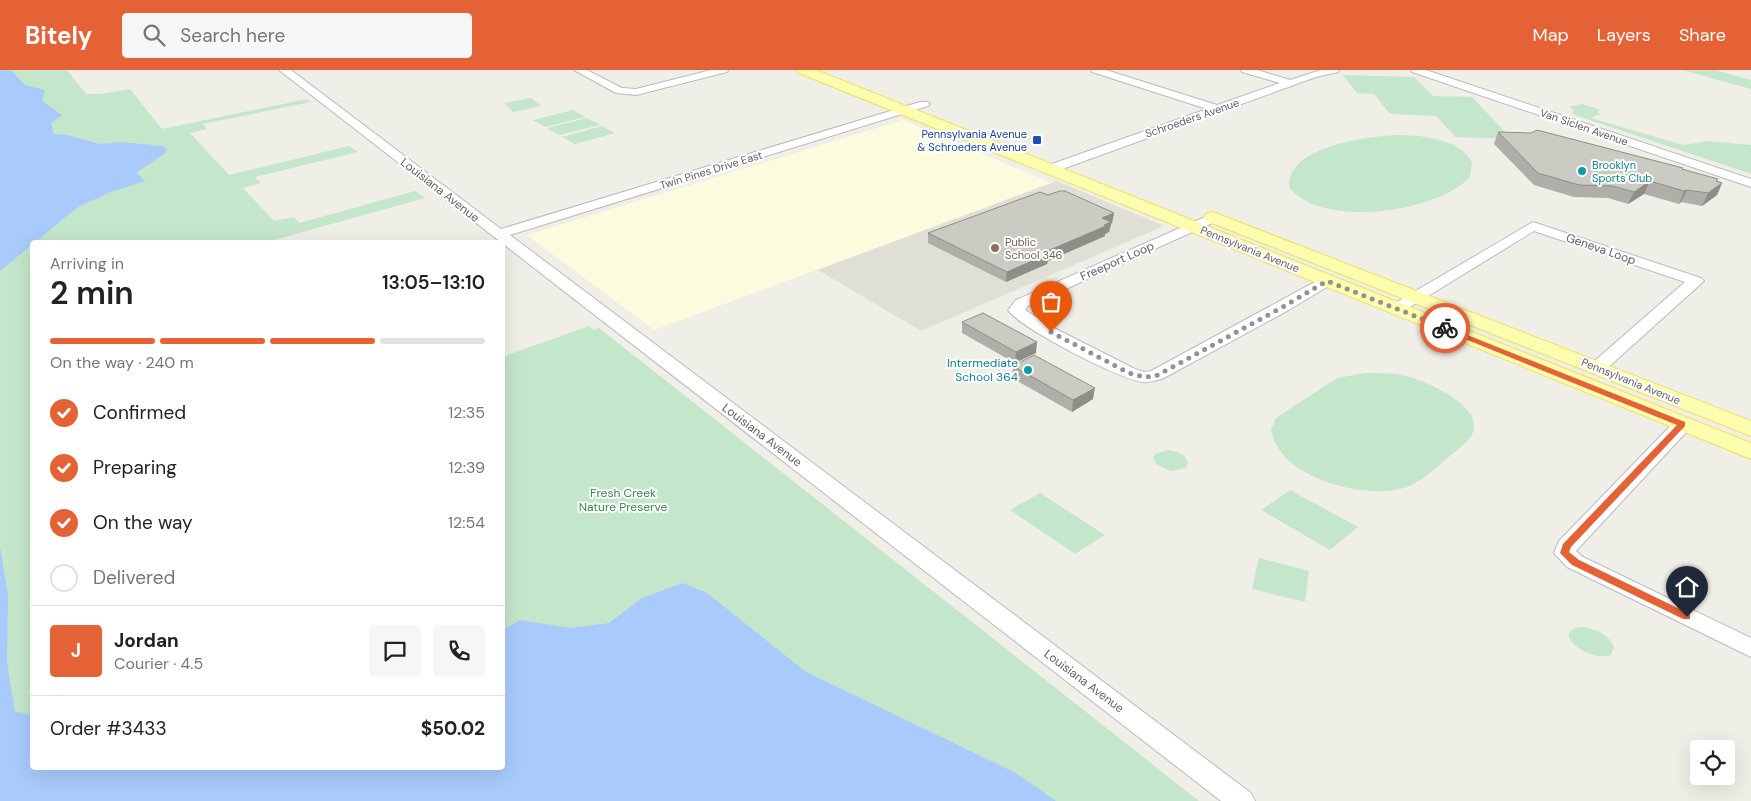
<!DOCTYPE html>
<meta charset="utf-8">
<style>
:root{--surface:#fff;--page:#f6f6f6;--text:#222;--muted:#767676;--line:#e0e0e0;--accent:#e56237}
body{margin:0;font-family:"DM Sans",sans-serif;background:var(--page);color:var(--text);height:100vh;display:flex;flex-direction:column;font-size:19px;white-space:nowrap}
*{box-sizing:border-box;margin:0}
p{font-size:16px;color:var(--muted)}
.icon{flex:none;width:28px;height:28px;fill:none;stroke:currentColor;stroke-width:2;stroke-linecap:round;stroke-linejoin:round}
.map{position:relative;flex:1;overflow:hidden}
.drawer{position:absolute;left:30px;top:170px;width:475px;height:530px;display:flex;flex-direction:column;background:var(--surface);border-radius:5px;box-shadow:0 5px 20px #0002}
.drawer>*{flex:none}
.fabs{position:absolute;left:1690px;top:670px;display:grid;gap:10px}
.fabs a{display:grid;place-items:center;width:45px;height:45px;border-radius:5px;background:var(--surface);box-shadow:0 5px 20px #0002;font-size:25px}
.pin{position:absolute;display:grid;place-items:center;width:42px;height:42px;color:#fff;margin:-51px -21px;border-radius:50% 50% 50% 0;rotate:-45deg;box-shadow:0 0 5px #0007}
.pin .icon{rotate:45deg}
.courier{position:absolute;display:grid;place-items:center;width:50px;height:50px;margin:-25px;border:4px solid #e56237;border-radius:50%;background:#fff;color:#222;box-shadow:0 1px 6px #0007}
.summary em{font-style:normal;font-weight:600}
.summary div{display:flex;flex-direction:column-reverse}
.summary{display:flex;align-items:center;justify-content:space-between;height:85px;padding:0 20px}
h1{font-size:32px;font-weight:600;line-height:38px}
.bar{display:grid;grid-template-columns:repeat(4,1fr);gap:8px 5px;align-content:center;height:60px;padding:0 20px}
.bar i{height:6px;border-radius:4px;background:var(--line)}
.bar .current{background:var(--accent)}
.bar p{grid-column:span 4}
.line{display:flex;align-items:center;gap:12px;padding:0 20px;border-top:1px solid var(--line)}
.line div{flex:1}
.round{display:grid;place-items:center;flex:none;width:52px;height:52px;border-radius:5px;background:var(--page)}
ol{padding:0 20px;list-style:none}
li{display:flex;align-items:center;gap:15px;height:55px}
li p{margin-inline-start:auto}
li .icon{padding:5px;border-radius:50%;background:var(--accent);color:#fff;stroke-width:4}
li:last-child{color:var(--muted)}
li i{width:28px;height:28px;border:2px solid var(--line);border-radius:50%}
header{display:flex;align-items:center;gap:30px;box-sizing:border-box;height:70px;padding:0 25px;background:var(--accent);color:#fff}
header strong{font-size:24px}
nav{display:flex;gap:28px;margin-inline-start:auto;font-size:18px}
.search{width:350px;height:45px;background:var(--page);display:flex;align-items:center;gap:12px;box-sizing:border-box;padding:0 18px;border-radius:5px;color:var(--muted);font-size:19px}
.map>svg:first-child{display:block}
.commercial{fill:#fdfbde}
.education{fill:#e0dfd5}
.green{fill:#c4e6ca}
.water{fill:#a9cafd}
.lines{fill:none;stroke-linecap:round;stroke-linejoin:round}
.minor-casing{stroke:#b9bac0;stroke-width:2}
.major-casing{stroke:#eedf61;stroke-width:2}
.minor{fill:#fff;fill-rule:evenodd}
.major{fill:#fcfdae;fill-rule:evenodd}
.wall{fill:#afaea8}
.shaded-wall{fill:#8e8d88}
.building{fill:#cbcac3;stroke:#8e8d88}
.route{fill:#e56237}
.done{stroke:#919293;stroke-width:5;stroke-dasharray:0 9}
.transit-dot{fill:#1a4fb4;stroke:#fff;stroke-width:2}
.culture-dot{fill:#0f9aa8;stroke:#fff;stroke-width:2}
.education-dot{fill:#8d6e63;stroke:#fff;stroke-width:2}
.labels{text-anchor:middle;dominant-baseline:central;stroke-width:4;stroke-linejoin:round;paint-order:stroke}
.far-street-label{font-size:11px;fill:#5e6066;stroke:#fff}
.far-transit-label{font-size:11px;fill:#164399;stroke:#fff;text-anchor:end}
.far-culture-label{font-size:11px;fill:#0d838f;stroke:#fff;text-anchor:start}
.far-education-label{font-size:11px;fill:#785e54;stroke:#fff;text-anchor:start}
.street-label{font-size:12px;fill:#5e6066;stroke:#fff}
.culture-label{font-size:12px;fill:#0d838f;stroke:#fff;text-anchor:end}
.park-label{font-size:12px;fill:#378448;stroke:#fff}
</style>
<header>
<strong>Bitely</strong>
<div class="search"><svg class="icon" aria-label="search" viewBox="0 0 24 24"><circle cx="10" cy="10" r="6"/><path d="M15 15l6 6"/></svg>Search here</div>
<nav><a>Map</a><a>Layers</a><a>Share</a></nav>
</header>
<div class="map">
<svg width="1751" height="731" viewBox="0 0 1751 731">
<rect width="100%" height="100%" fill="#f0efe7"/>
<polygon class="commercial" points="903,50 1051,113 654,260 527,165"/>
<polygon class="education" points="1057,111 1164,156 921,261 818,200"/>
<g class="green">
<polygon points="3,0 67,0 86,24 101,24 130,19 162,59 307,29 311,32 203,54 207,59 190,63 229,105 349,76 358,82 255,107 261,113 243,118 274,151 294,147 299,153 415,121 425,128 267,172 32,172 32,650 0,638 0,192 85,75 49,65"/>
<polygon points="1682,0 1715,0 1751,10 1751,19"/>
<polygon points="1343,5 1414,7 1433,26 1472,27 1509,66 1507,69 1456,67 1436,46 1390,44 1374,24 1357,23"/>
<polygon points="531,28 541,36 513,42 504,33"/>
<polygon points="1583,34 1600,40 1597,42 1600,44 1591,48 1683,75 1708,71 1751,75 1751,104 1575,45 1572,42 1575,40 1569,37"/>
<polygon points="573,40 585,47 545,57 533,50"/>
<polygon points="587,48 600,55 559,65 547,58"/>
<polygon points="602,56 615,63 575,74 562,67"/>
<path d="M1395,65c26,0 63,3 77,27l-2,15c-33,36 -150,52 -181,10 -2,-41 77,-50 106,-52z"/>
<polygon points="589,256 594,260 599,258 1199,731 1004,731 503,580 502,287"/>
<path d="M1365,303c12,0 25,0 38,2 20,5 71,26 71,51 0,13 -13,21 -23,29 -11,9 -23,21 -36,28 -25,15 -70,7 -96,-4 -23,-10 -42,-23 -48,-49l5,-12 61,-40z"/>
<path d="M1168,380c8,1 16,3 20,12l-2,6 -15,3 -15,-7 -3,-6 2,-4z"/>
<polygon points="1290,420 1358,457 1330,480 1261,440"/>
<polygon points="1040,423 1105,465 1075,484 1010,440"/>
<polygon points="1259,488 1309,501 1305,532 1252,519"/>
<path d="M1581,557c13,1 28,7 33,20l-3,8c-23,8 -62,-24 -30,-28z"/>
</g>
<g class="water">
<polygon points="0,0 11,0 25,15 45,20 42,31 62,45 51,53 54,64 67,65 100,74 121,72 162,76 167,79 164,84 136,103 145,111 111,122 78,137 0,201"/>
<polygon points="0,477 8,525 7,592 15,642 32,645 32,698 502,698 503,560 520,550 571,558 609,553 642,528 683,513 707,523 806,602 1016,703 1056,731 0,731"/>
</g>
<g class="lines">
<g class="minor-casing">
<g id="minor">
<polygon points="279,0 291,0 501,159 920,32 928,32 930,34 928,36 510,165 1251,723 1255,731 1221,731"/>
<polygon points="574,0 587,0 622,18 636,19 711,0 728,0 727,2 636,25 616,23"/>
<polygon points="1091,0 1106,0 1217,35 1280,13 1242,2 1241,0 1257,0 1290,10 1321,0 1339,0 1338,2 1316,7 1054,102 1046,102 1044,99 1046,96 1207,39 1092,2"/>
<polygon points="1411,0 1426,0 1751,109 1751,117 1412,2"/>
<path d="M1214,143l7,4 -2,3 -191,86 -3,4 31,19 79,40 9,3 7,-1 171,-93h10l3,3 -3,3 -45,27 -125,68c-6,1 -13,4 -19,3 -22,-2 -123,-54 -135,-72l8,-10z"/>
<polygon points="1533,152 1701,208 1704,211 1603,302 1597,303 1591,302 1588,298 1591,294 1685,212 1534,161 1402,242 1390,242 1388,239 1390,236"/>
<polygon points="1683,348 1690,350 1692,354 1690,358 1576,481 1583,487 1751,568 1751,587 1567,497 1554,483 1559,471 1676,350"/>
</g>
</g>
<g class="major-casing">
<g id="major">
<polygon points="797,0 816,0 1751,373 1751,389 799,3"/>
<polygon points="1213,142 1751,351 1751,366 1207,151 1204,147 1207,143"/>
</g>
</g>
<use href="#minor" class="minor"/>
<use href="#major" class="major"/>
</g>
<g class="wall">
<polygon points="1498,62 1683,100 1722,113 1717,125 1702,136 1681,132 1679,134 1644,124 1628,134 1608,128 1574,127 1534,115 1494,74"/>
<polygon points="1048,125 1114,143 1112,153 1111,154 1109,162 1105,164 1105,166 1048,191 1047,194 1006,212 928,173 928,163"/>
<polygon points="962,252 1036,283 1015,293 962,263"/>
<polygon points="1013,296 1093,329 1072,342 1012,308"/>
</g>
<g class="shaded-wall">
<polygon points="1718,109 1714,119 1722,113 1717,125 1702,136 1708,123 1716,111"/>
<polygon points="1650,111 1644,124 1628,134 1634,122"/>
<polygon points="1687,120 1681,132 1679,134 1684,121"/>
<polygon points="1114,143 1112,153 1111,154 1109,162 1105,164 1105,166 1048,191 1047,194 1006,212 1007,202 1045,182 1102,148"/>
<polygon points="1037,272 1036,283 1015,293 1016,282"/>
<polygon points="1095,318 1093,329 1072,342 1073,330"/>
</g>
<g class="building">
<polygon points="1537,60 1683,98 1682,99 1718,109 1716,111 1722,113 1708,123 1687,120 1684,121 1650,111 1634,122 1613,116 1579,115 1538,103 1498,62 1531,63"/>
<polygon points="1060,121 1065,121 1114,143 1102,148 1111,152 1104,155 1106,156 1045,182 1048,184 1007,202 928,163 1040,122 1048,125"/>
<polygon points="983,243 1037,272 1016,282 962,252"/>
<polygon points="1034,285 1095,318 1073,330 1013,296"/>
</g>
<polygon class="route" points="1445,256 1685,352 1685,356 1571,477 1569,482 1579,490 1690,544 1690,549 1683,549 1572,495 1560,483 1563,474 1677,355 1443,260 1442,258"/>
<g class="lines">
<polyline class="done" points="1051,262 1129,303 1144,307 1156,306 1281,238 1327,211 1445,258"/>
</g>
<rect class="transit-dot" x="1032" y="65" width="10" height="10" rx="2.5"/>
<g class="culture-dot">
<circle cx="1582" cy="101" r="5"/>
<circle cx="1028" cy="300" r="5"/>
</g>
<circle class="education-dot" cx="995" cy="178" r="5"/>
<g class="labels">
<g class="far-street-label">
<text transform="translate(1192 48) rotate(-19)">Schroeders Avenue</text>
<text transform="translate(1584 57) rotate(19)">Van Siclen Avenue</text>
<text transform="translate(711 100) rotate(-17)">Twin Pines Drive East</text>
<text transform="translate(1250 179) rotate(22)">Pennsylvania Avenue</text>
<text transform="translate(1631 311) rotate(22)">Pennsylvania Avenue</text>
</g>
<g class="far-transit-label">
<text x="1027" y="64">Pennsylvania Avenue<tspan x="1027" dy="13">&amp; Schroeders Avenue</tspan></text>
</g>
<g class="far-culture-label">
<text x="1592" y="95">Brooklyn<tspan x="1592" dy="13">Sports Club</tspan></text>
</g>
<g class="far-education-label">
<text x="1005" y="172">Public<tspan x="1005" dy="13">School 346</tspan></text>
</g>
<g class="street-label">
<text transform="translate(440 120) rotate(38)">Louisiana Avenue</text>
<text transform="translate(1601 179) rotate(19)">Geneva Loop</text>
<text transform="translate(1117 191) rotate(-24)">Freeport Loop</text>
<text transform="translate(762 365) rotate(37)">Louisiana Avenue</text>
<text transform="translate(1084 611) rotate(37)">Louisiana Avenue</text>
</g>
<g class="culture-label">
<text x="1018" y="293">Intermediate<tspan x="1018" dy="14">School 364</tspan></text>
</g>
<g class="park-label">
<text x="623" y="423">Fresh Creek<tspan x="623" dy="14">Nature Preserve</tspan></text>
</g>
</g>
</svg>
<div class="fabs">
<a><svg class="icon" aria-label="locate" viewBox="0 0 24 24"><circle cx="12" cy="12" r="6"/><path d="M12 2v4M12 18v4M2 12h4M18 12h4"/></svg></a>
</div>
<div class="pin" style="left:1051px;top:262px;background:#ea580c"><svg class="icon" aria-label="bag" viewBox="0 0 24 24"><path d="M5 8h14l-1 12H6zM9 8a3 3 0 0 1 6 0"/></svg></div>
<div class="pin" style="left:1687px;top:547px;background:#1f2937"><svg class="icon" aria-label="home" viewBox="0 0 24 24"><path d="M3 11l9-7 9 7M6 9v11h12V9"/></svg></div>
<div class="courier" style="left:1445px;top:258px"><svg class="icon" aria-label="bike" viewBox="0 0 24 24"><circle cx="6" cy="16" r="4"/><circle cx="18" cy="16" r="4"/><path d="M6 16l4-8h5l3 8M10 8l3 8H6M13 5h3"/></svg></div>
<section class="drawer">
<div class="summary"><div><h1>2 min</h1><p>Arriving in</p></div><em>13:05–13:10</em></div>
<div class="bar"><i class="current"></i><i class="current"></i><i class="current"></i><i></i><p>On the way · 240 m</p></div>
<ol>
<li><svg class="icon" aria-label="check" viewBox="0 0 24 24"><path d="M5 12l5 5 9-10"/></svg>Confirmed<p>12:35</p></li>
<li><svg class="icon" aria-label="check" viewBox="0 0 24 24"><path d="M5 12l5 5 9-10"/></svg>Preparing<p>12:39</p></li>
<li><svg class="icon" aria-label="check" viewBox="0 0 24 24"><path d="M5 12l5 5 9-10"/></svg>On the way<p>12:54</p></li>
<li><i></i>Delivered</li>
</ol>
<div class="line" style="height:90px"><b class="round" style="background:var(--accent);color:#fff">J</b><div><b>Jordan</b><p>Courier · 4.5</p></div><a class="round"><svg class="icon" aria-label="chat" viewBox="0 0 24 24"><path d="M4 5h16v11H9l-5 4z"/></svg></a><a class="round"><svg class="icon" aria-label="phone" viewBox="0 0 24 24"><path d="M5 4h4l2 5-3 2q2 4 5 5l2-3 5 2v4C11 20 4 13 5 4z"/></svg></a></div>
<div class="line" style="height:65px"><div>Order #3433</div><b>$50.02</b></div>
</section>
</div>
